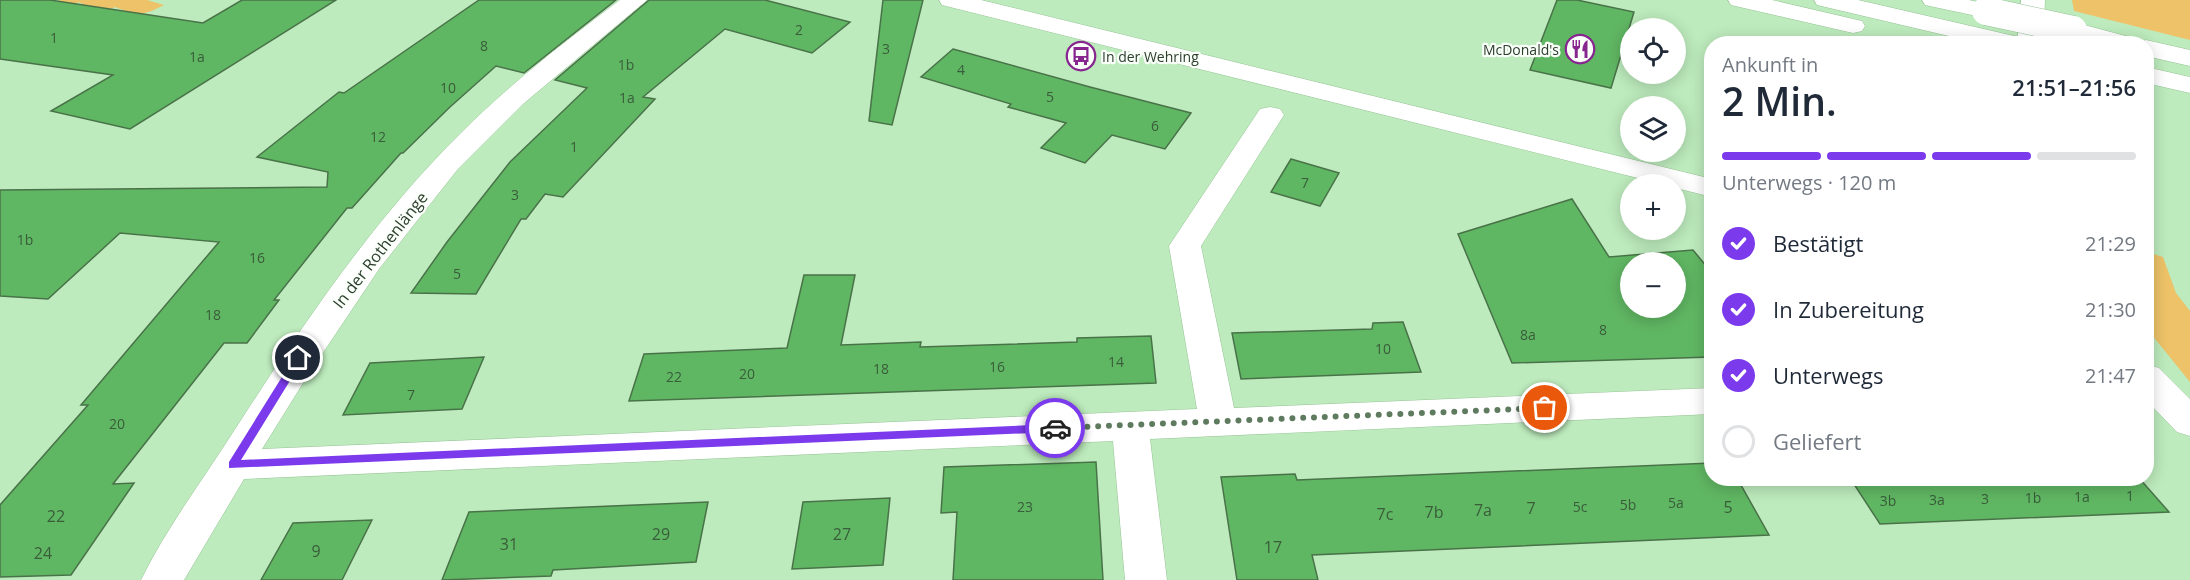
<!DOCTYPE html>
<html lang="de">
<meta charset="utf-8">
<style>
:root{--surface:#fff;--page:#f2f2f3;--text:#1f2937;--muted:#747a83;--line:#e0e1e3;--accent:#7c3aed}
body{margin:0;font-family:"Open Sans",sans-serif;background:var(--page);color:var(--text);height:100vh;display:flex;flex-direction:column;font-size:22px;white-space:nowrap}
*{box-sizing:border-box;margin:0}
p{font-size:20px;color:var(--muted)}
.icon{flex:none;width:33px;height:33px;fill:none;stroke:currentColor;stroke-width:2;stroke-linecap:round;stroke-linejoin:round}
.map{position:relative;flex:1;overflow:hidden}
.details{position:absolute;left:1704px;top:36px;width:450px;height:450px;display:flex;flex-direction:column;background:var(--surface);border-radius:24px;box-shadow:0 3px 15px #0003}
.details>*{flex:none}
.controls{position:absolute;left:1620px;top:18px;display:grid;gap:12px}
.controls a{display:grid;place-items:center;width:66px;height:66px;border-radius:50%;background:var(--surface);box-shadow:0 3px 15px #0003;font-size:30px}
.pin{position:absolute;display:grid;place-items:center;width:51px;height:51px;color:#fff;margin:-26px;border:3px solid #fff;border-radius:50%;box-shadow:0 2px 6px #0007}
.courier{position:absolute;display:grid;place-items:center;width:60px;height:60px;margin:-30px;border:4px solid #7c3aed;border-radius:50%;background:#fff;color:#222;box-shadow:0 2px 8px #0007}
.head em{font-style:normal;font-weight:600}
.head div{display:flex;flex-direction:column-reverse}
.head{display:flex;align-items:center;justify-content:space-between;height:102px;padding:0 18px}
h1{font-size:39px;font-weight:600;line-height:45px}
.bar{display:grid;grid-template-columns:repeat(4,1fr);gap:9px 6px;align-content:center;height:72px;padding:0 18px}
.bar i{height:8px;border-radius:4px;background:var(--line)}
.bar .active{background:var(--accent)}
.bar p{grid-column:span 4}
ol{padding:0 18px;list-style:none}
li{display:flex;align-items:center;gap:18px;height:66px}
li p{margin-inline-start:auto}
li .icon{padding:6px;border-radius:50%;background:var(--accent);color:#fff;stroke-width:4}
li:last-child{color:var(--muted)}
li i{width:33px;height:33px;border:3px solid var(--line);border-radius:50%}
.map>svg:first-child{display:block}
.green{fill:#edc268}
.building{fill:#60b763;stroke:#497249;stroke-width:1.5;fill-rule:evenodd}
.lines{fill:none;stroke-linecap:round;stroke-linejoin:round}
.minor-casing{stroke:#97c396;stroke-width:1}
.tertiary-casing{stroke:#97c396;stroke-width:1}
.trunk-casing{stroke:#97c396;stroke-width:1}
.minor{fill:#fff;fill-rule:evenodd}
.tertiary{fill:#fff;fill-rule:evenodd}
.trunk{fill:#fff;fill-rule:evenodd}
.trunk-bridge-casing{stroke:#97c396;stroke-width:29;stroke-linecap:butt}
.trunk-bridge{stroke:#fff;stroke-width:28}
.route{fill:#7c3aed}
.done{stroke:#5f7b5f;stroke-width:6;stroke-dasharray:0 10.8}
.labels{text-anchor:middle;dominant-baseline:central;stroke-width:4.5;stroke-linejoin:round;paint-order:stroke}
.number-label{font-size:14px;fill:#395c3a}
.far-poi-label{font-size:14px;fill:#2c3e2c;stroke:#fafffa;text-anchor:end}
.street-label{font-size:16px;fill:#2c3e2c;stroke:#fafffa}
.near-number-label{font-size:16px;fill:#395c3a}
</style>
<div class="map">
<svg width="2190" height="580" viewBox="0 0 2190 580">
<rect width="100%" height="100%" fill="#bdebbd"/>
<g class="green">
<path d="M60,0h87l17,5c-21,11 -26,11 -49,2 -11,6 -26,0 -37,-5l-3,3 -19,-3z"/>
<polygon points="2072,0 2190,0 2190,40 2074,11"/>
<polygon points="2147,252 2163,257 2176,293 2190,311 2190,382 2147,329"/>
</g>
<g class="building">
<polygon points="0,0 50,0 203,23 242,0 336,0 130,129 51,111 113,75 0,59"/>
<polygon points="479,0 616,0 524,73 496,66 450,107 403,153 401,153 352,208 347,208 274,300 279,300 247,343 224,343 113,484 134,483 71,575 0,577 0,505 88,405 81,405 219,242 120,233 48,299 0,296 0,190 327,187 328,172 257,157 339,92 344,93"/>
<polygon points="649,0 765,0 850,22 812,53 725,29 643,97 655,99 563,197 545,194 526,219 521,219 476,294 411,293 447,242 510,162 587,88 555,80"/>
<polygon points="883,0 923,0 892,125 869,121"/>
<polygon points="1557,0 1577,0 1634,12 1611,88 1530,70"/>
<polygon points="953,49 1090,87 1191,113 1165,149 1112,135 1085,163 1041,148 1066,123 1008,107 1011,104 921,77"/>
<polygon points="1291,159 1339,173 1320,206 1271,192"/>
<path d="M1572,199l37,58 84,-7 19,23v84l-200,6 -54,-129zM1630,262h46v46h-46z"/>
<polygon points="804,275 855,275 841,345 921,342 920,347 1077,342 1077,338 1151,336 1156,383 629,401 644,354 787,348"/>
<polygon points="1403,322 1421,372 1241,379 1232,333 1372,329 1373,323"/>
<polygon points="484,357 462,409 343,415 370,363"/>
<polygon points="1096,462 1103,580 953,580 957,512 941,513 944,467"/>
<polygon points="1712,463 1712,478 1737,478 1769,535 1312,555 1318,580 1237,580 1221,477 1295,474 1297,480"/>
<polygon points="1850,478 2139,478 2169,512 1880,524"/>
<polygon points="890,498 883,565 792,569 803,502"/>
<polygon points="708,502 696,562 553,570 551,576 442,580 469,512"/>
<polygon points="372,520 342,580 261,580 293,523"/>
</g>
<g class="lines">
<g class="minor-casing">
<path id="minor" d="M620,0h27l-124,104 -66,66 -78,99 -71,106 -46,74 935,-40 -28,-163 91,-137 10,-2 10,2 4,6 -83,131 33,162 478,-20v26l-562,25 17,141h-42l-12,-139 -869,38 -60,101h-43c25,-51 61,-99 91,-146 68,-105 139,-212 228,-300 49,-49 104,-92 160,-134z"/>
</g>
<g class="tertiary-casing">
<g id="tertiary">
<polygon points="939,0 981,0 1712,179 1712,197 1676,188 1676,184 1662,184 942,5"/>
<polygon points="2021,0 2045,0 2043,44 2017,44"/>
<polygon points="2146,364 2159,368 2190,399 2190,436 2177,432 2146,400"/>
</g>
</g>
<g class="trunk-casing">
<g id="trunk">
<polygon points="1728,0 1772,0 1862,21 1865,26 1862,31 1853,33 1731,5"/>
<polygon points="1814,0 1858,0 2027,39 2030,44 1983,44 1817,5"/>
<polygon points="1922,0 1969,0 1995,6 1998,11 1995,16 1986,18 1925,5"/>
<polygon points="2073,22 2137,39 2139,42 2146,40 2190,50 2190,66 2146,56 2146,44 2096,44 2064,35 2060,30 2064,25"/>
<polygon points="2146,67 2190,77 2190,93 2146,83"/>
</g>
</g>
<use href="#minor" class="minor"/>
<use href="#tertiary" class="tertiary"/>
<use href="#trunk" class="trunk"/>
<g class="trunk-bridge-casing">
<polyline id="trunk-bridge" points="1986,11 2073,30"/>
</g>
<use href="#trunk-bridge" class="trunk-bridge"/>
</g>
<polygon class="route" points="298,355 304,358 241,460 1055,424 1060,428 1055,432 229,468 229,462 295,356"/>
<g class="lines">
<polyline class="done" points="1055,428 1545,408"/>
</g>
<defs>
<g id="restaurant-ring" transform="scale(1.5)"><circle r="9.5" fill="#fafffa" stroke="#87268f" stroke-width="1.5"/><path d="M-5-6h1v4h1v-4h1v4h1v-4h1v5L-1.5 .5V6h-2V.5L-5-1ZM5-6V6H3V1.5H1.5Q1.5-4 5-6Z" fill="#87268f"/></g>
<g id="bus-ring" transform="scale(1.5)"><circle r="9.5" fill="#fafffa" stroke="#87268f" stroke-width="1.5"/><path d="M-5-6H5V4H4V6H2V4H-2V6H-4V4H-5ZM-3.5-4V0h7V-4ZM-3.5 1.2v1.5H-2V1.2ZM2 1.2v1.5H3.5V1.2Z" fill="#87268f"/></g>
</defs>
<g fill-rule="evenodd">
<use href="#restaurant-ring" x="1580" y="49"/>
<use href="#bus-ring" x="1081" y="56"/>
</g>
<g class="labels">
<g class="number-label">
<text x="799" y="29">2</text>
<text x="54" y="37">1</text>
<text x="484" y="45">8</text>
<text x="886" y="48">3</text>
<text x="197" y="56">1a</text>
<text x="626" y="64">1b</text>
<text x="961" y="69">4</text>
<text x="448" y="87">10</text>
<text x="1050" y="96">5</text>
<text x="627" y="97">1a</text>
<text x="1155" y="125">6</text>
<text x="378" y="136">12</text>
<text x="574" y="146">1</text>
<text x="1305" y="182">7</text>
<text x="515" y="194">3</text>
<text x="25" y="239">1b</text>
<text x="257" y="257">16</text>
<text x="457" y="273">5</text>
<text x="213" y="314">18</text>
<text x="1603" y="329">8</text>
<text x="1528" y="334">8a</text>
<text x="1383" y="348">10</text>
<text x="1116" y="361">14</text>
<text x="997" y="366">16</text>
<text x="881" y="368">18</text>
<text x="747" y="373">20</text>
<text x="674" y="376">22</text>
<text x="411" y="394">7</text>
<text x="117" y="423">20</text>
<text x="2130" y="495">1</text>
<text x="2082" y="496">1a</text>
<text x="2033" y="497">1b</text>
<text x="1985" y="498">3</text>
<text x="1937" y="499">3a</text>
<text x="1888" y="500">3b</text>
<text x="1676" y="502">5a</text>
<text x="1628" y="504">5b</text>
<text x="1025" y="506">23</text>
<text x="1580" y="506">5c</text>
</g>
<g class="far-poi-label">
<text x="1559" y="49">McDonald's</text>
<text x="1102" y="56" text-anchor="start">In der Wehring</text>
</g>
<g class="street-label">
<text transform="translate(380 250) rotate(-52)">In der Rothenlänge</text>
</g>
<g class="near-number-label">
<text x="1728" y="507">5</text>
<text x="1531" y="508">7</text>
<text x="1483" y="510">7a</text>
<text x="1434" y="512">7b</text>
<text x="1385" y="514">7c</text>
<text x="56" y="516">22</text>
<text x="661" y="534">29</text>
<text x="842" y="534">27</text>
<text x="509" y="544">31</text>
<text x="1273" y="547">17</text>
<text x="316" y="551">9</text>
<text x="43" y="553">24</text>
</g>
</g>
</svg>
<div class="controls">
<a><svg class="icon" aria-label="locate" viewBox="0 0 24 24"><circle cx="12" cy="12" r="6"/><path d="M12 2v4M12 18v4M2 12h4M18 12h4"/></svg></a>
<a><svg class="icon" aria-label="layers" viewBox="0 0 24 24"><path d="M12 4l9 5-9 5-9-5zM3 14l9 5 9-5"/></svg></a>
<a>+</a>
<a>−</a>
</div>
<div class="pin" style="left:1545px;top:408px;background:#ea580c"><svg class="icon" aria-label="bag" viewBox="0 0 24 24"><path d="M5 8h14l-1 12H6zM9 8a3 3 0 0 1 6 0"/></svg></div>
<div class="pin" style="left:298px;top:358px;background:#1f2937"><svg class="icon" aria-label="home" viewBox="0 0 24 24"><path d="M3 11l9-7 9 7M6 9v11h12V9"/></svg></div>
<div class="courier" style="left:1055px;top:428px"><svg class="icon" aria-label="car" viewBox="0 0 24 24"><path d="M5 17H2v-5l4-1 3-4h7l3 4 3 1v5h-3M9 17h6M6 11h13"/><circle cx="7" cy="17" r="2"/><circle cx="17" cy="17" r="2"/></svg></div>
<section class="details">
<div class="head"><div><h1>2 Min.</h1><p>Ankunft in</p></div><em>21:51–21:56</em></div>
<div class="bar"><i class="active"></i><i class="active"></i><i class="active"></i><i></i><p>Unterwegs · 120 m</p></div>
<ol>
<li><svg class="icon" aria-label="check" viewBox="0 0 24 24"><path d="M5 12l5 5 9-10"/></svg>Bestätigt<p>21:29</p></li>
<li><svg class="icon" aria-label="check" viewBox="0 0 24 24"><path d="M5 12l5 5 9-10"/></svg>In Zubereitung<p>21:30</p></li>
<li><svg class="icon" aria-label="check" viewBox="0 0 24 24"><path d="M5 12l5 5 9-10"/></svg>Unterwegs<p>21:47</p></li>
<li><i></i>Geliefert</li>
</ol>
</section>
</div>
